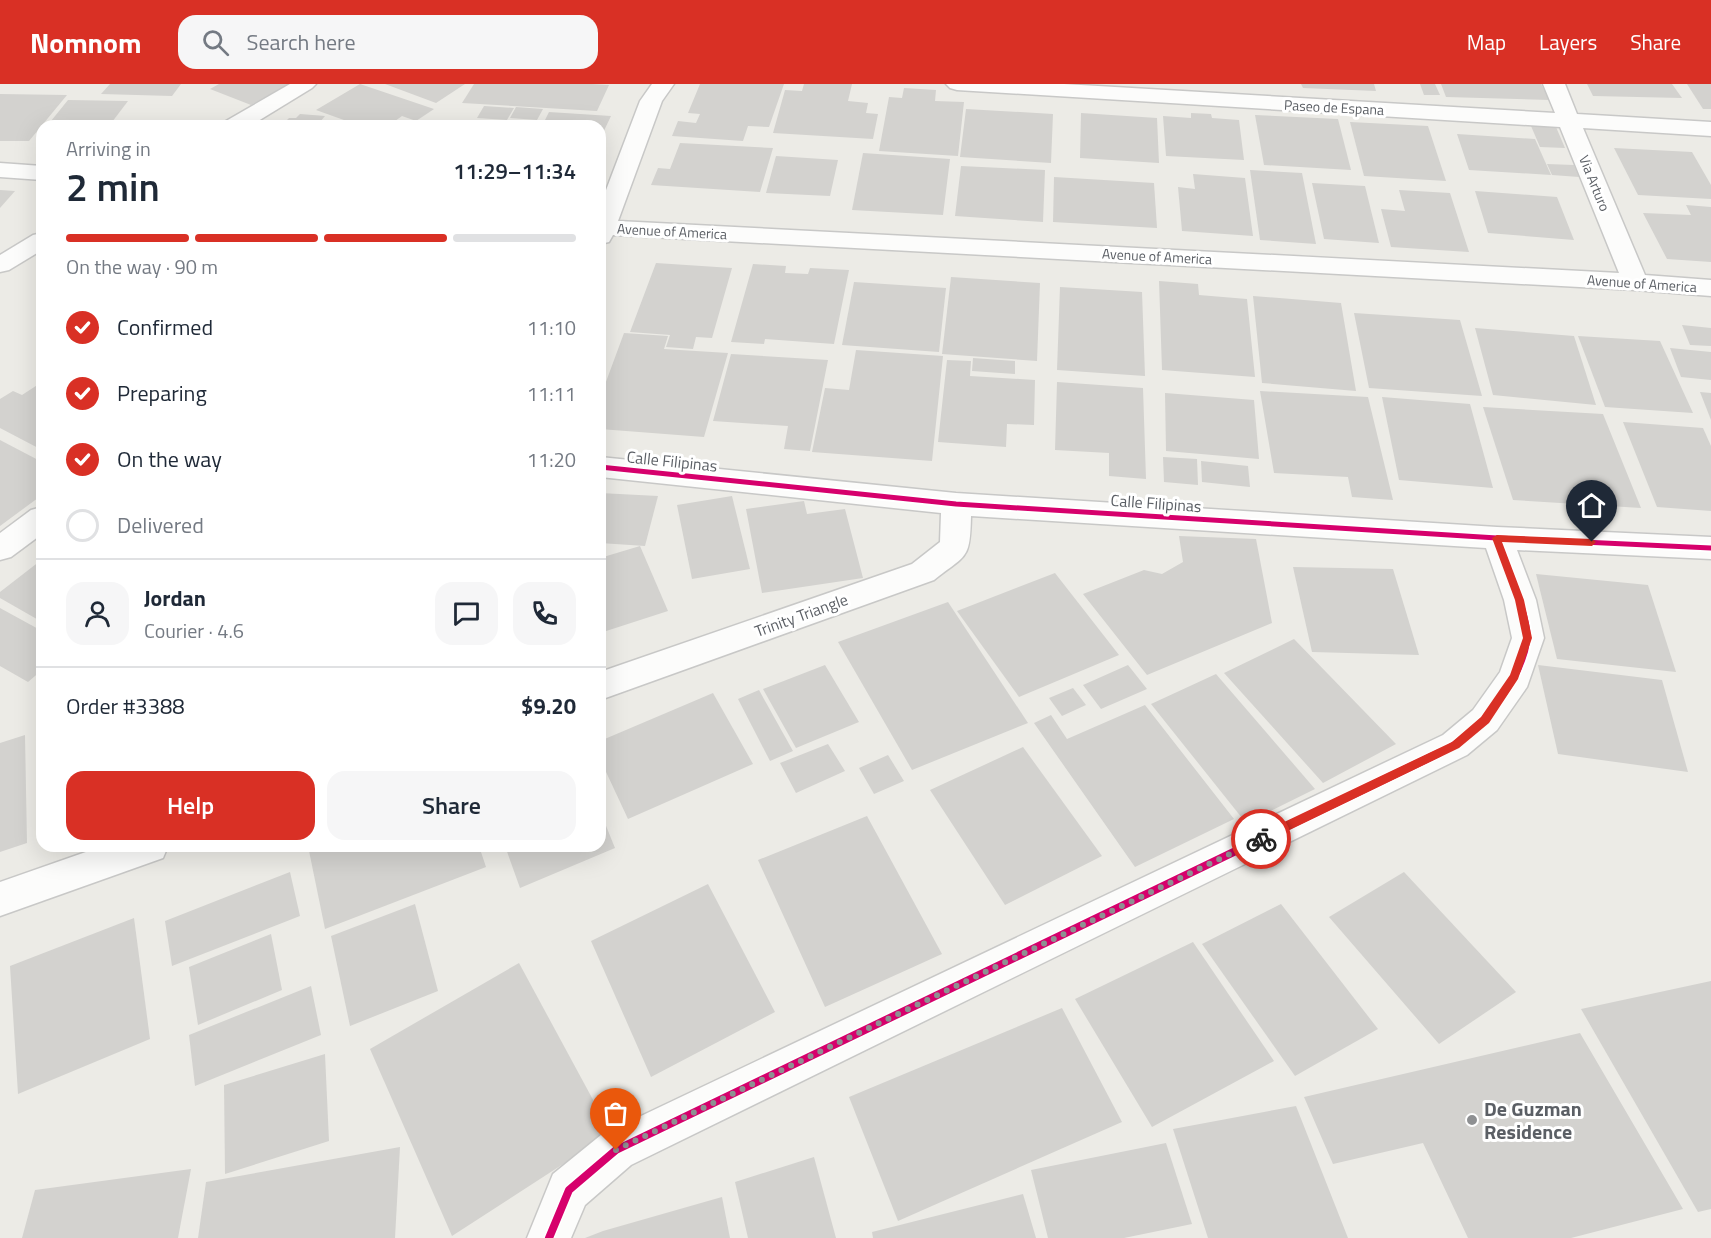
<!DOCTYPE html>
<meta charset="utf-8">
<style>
:root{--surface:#fff;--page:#f6f6f7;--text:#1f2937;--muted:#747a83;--line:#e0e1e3;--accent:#d93025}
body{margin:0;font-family:"Titillium Web",sans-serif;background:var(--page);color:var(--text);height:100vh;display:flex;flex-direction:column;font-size:22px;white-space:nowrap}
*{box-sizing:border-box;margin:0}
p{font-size:20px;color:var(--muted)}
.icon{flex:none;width:33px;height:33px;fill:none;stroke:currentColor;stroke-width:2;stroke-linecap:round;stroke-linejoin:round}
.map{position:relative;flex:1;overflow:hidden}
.panel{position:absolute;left:36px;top:36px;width:570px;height:732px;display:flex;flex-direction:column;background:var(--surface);border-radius:18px;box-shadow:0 6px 24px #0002}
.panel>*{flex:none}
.pin{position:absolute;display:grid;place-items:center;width:51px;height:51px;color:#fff;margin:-62px -26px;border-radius:50% 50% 50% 0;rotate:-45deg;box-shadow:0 0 6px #0007}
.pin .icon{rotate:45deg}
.courier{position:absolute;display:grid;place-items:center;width:60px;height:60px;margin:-30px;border:4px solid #d93025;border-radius:50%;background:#fff;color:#222;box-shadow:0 2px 8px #0007}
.headline em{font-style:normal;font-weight:600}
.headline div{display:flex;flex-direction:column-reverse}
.headline{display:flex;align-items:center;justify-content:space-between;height:102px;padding:0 30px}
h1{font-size:39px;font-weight:600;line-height:45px}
.bar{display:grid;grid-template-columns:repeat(4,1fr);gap:9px 6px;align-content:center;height:72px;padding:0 30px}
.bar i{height:8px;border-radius:4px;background:var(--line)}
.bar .selected{background:var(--accent)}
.bar p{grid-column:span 4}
.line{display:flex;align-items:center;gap:15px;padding:0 30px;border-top:2px solid var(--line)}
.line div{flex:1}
.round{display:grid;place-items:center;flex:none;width:63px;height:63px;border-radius:18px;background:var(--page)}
ol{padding:0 30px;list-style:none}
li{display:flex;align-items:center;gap:18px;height:66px}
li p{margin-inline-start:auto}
li .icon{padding:6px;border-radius:50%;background:var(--accent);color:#fff;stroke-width:4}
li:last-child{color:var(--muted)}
li i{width:33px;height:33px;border:3px solid var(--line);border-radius:50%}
.button{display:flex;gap:12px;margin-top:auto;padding:12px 30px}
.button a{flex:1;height:69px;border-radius:18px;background:var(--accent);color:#fff;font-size:24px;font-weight:600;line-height:69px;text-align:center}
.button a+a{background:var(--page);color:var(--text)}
header{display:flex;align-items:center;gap:36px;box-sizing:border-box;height:84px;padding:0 30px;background:var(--accent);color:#fff}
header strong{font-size:28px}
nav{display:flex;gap:33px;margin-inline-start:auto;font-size:21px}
.search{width:420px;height:54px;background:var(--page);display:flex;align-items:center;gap:15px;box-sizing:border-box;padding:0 21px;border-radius:18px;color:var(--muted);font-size:22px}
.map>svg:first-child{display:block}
.building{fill:#d3d2cf}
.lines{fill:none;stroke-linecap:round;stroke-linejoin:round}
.street-casing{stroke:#c8c8c7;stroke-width:3}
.street{fill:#fcfcfb;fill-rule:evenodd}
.cycleway-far1-casing{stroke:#fff;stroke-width:9}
.cycleway-casing{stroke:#fff;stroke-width:11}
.cycleway-far1{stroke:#d6006c;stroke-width:5}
.cycleway{stroke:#d6006c;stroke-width:8}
.route{fill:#d93025}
.done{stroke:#8e9092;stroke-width:6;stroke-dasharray:0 10.8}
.poi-dot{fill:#8e9092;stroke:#fff;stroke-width:2}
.labels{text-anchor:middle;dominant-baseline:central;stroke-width:6;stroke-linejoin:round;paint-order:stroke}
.far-street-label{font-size:14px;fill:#5b5f65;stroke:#fff}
.street-label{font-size:16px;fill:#5b5f65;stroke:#fff}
.near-poi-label{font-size:20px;font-weight:bold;fill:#5b5f65;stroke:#fff;text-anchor:start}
</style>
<header>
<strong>Nomnom</strong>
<div class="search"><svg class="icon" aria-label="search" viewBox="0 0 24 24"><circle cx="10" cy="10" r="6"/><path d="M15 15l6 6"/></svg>Search here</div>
<nav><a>Map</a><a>Layers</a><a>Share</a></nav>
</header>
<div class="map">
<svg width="1711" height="1154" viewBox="0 0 1711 1154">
<rect width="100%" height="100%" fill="#ecebe6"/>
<g class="building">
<polygon points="110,0 181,0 172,12 101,10"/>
<polygon points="219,0 289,0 251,21 210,5"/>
<polygon points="360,0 434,25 416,37 402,32 391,40 383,37 376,42 359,37 355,40 316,26"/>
<polygon points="385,0 465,0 436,19"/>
<polygon points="474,0 592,0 609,1 597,27 462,19"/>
<polygon points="700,0 784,0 769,43 748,42 743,57 672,52 678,37 696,39 700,30 688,29"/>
<polygon points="804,0 852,0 848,17 868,19 866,29 878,30 873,55 773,49 785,6 802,7"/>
<polygon points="1301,0 1374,0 1376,7 1303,4"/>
<polygon points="1420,0 1435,0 1440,11 1424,11"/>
<polygon points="1441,0 1541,0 1550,16 1446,13"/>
<polygon points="1587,0 1672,0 1682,14 1593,12"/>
<polygon points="1687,0 1711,0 1711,25 1703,25"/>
<polygon points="904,4 936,6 935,17 964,18 958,72 879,67 889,13 902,14"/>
<polygon points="0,10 67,11 29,57 0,57"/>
<polygon points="68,16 128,17 109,42 47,42"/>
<polygon points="484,22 514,24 507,36 477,34"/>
<polygon points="516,23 543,25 537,36 510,34"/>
<polygon points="966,25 1053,30 1051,79 960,73"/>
<polygon points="549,28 611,32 600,55 600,42 542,42"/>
<polygon points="1081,29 1157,34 1159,79 1080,74"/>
<polygon points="1191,29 1211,30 1212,34 1239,36 1244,76 1166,72 1163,32 1191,34"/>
<polygon points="300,30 325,32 320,38 342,42 281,42 289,34 296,34"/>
<polygon points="1255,31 1338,35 1351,86 1264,81"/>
<polygon points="193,37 212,37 209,42 189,42"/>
<polygon points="1350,38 1428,42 1446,97 1364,92"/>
<polygon points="1531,42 1556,43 1565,64 1540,63"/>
<polygon points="1457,50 1535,55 1551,91 1469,86"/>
<polygon points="680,59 773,64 760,108 651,101 658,84 670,85"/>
<polygon points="1614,64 1692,68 1711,101 1711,115 1638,111"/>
<polygon points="863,69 950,75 943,131 852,126"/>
<polygon points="776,72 838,76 830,112 766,109"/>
<polygon points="1547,80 1574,81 1579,93 1552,91"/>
<polygon points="961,82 1045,86 1043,138 955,132"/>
<polygon points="1250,86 1302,89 1316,160 1260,156"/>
<polygon points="1193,90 1245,94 1253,152 1182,147 1178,103 1195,105"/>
<polygon points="1054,93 1154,99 1157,144 1053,138"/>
<polygon points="1312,99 1365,102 1379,159 1324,155"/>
<polygon points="0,106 15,107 0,124"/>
<polygon points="1399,106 1450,109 1469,168 1391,163 1381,125 1405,127"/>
<polygon points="1475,107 1557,113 1574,156 1488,149"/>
<polygon points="1686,121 1711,123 1711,178 1667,175 1643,129 1691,131"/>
<polygon points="656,179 732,184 712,254 696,253 693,265 666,263 670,251 630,248"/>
<polygon points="753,180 786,182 785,189 808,190 810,184 849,186 834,260 765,255 764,260 731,258"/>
<polygon points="951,193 1040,199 1037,277 942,270"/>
<polygon points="1159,197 1198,200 1199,211 1247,215 1255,293 1162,286"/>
<polygon points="854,198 946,204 939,268 842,261"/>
<polygon points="1060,203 1142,208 1145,292 1057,286"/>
<polygon points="1253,212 1341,219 1356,307 1262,299"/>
<polygon points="1354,229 1460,236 1482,312 1369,304"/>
<polygon points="1682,241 1711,244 1711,262 1690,261"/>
<polygon points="1475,244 1574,252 1596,321 1493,311"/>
<polygon points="624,249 668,252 664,265 728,269 704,353 600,345 600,314"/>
<polygon points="1578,252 1660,257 1693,329 1605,323"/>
<polygon points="1670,264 1711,268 1711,296 1681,293"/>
<polygon points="856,266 943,272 932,377 812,368 825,304 849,306"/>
<polygon points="731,270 828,276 810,367 784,365 788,342 713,337"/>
<polygon points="973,274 1015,277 1015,290 972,287"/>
<polygon points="947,276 971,277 970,292 1035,296 1034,341 1007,340 1006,363 938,358"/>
<polygon points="42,298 42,366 0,344 0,315 13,307 22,311"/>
<polygon points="1057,298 1143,304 1146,395 1109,392 1109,369 1055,366"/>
<polygon points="1260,307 1368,313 1393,416 1352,413 1348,393 1274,389"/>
<polygon points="1700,308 1711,309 1711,336"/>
<polygon points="1165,309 1254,316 1259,375 1166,367"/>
<polygon points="1382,313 1470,320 1493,404 1399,396"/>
<polygon points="1483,323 1603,330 1641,424 1513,416"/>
<polygon points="1623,338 1703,344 1711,362 1711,427 1657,423"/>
<polygon points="0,356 42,378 42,411 0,442"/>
<polygon points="1163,373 1197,375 1198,401 1164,398"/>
<polygon points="1201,377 1248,382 1250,403 1202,398"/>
<polygon points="600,409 658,412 645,462 600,459"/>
<polygon points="732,412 750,485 692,495 677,421"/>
<polygon points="804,417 807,430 845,425 863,494 762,509 746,425"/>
<polygon points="1179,452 1256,455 1272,539 1147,591 1083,510 1144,486 1162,490 1183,478"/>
<polygon points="640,462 668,527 600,549 600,474"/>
<polygon points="40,477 42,478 42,538 0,514 0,508"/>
<polygon points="1293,483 1393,485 1419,571 1312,568"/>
<polygon points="1055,489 1119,571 1019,613 957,527"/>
<polygon points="1536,490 1648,501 1676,588 1557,575"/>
<polygon points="948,518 1028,639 912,686 838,558"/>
<polygon points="0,524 42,547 42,586 28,598 0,582"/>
<polygon points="1294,555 1396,660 1323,699 1224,589"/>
<polygon points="825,581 859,638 796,664 763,605"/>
<polygon points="1128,581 1147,605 1101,625 1083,601"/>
<polygon points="1538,581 1662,596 1688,688 1558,670"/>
<polygon points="1216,590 1315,705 1246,739 1151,620"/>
<polygon points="1073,604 1086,621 1062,632 1049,614"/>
<polygon points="759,606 793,667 770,677 738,615"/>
<polygon points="713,609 753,680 628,735 600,675 600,657"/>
<polygon points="1145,621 1234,735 1135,783 1034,639 1051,631 1067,655"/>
<polygon points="25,651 27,759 0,768 0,659"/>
<polygon points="828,660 845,687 796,709 780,679"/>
<polygon points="1023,663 1102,772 1005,821 930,706"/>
<polygon points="888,671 904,697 874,710 859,684"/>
<polygon points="600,727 615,764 520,804 505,762 600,762"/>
<polygon points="867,732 942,870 825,923 758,776"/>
<polygon points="308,762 479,762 486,783 325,845"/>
<polygon points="290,788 300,832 172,882 165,837"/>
<polygon points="1404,788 1516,908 1439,960 1329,833"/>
<polygon points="708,800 775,928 651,993 591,857"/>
<polygon points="415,820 438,907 350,942 331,852"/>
<polygon points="1281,820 1378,945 1295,992 1202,860"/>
<polygon points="134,834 150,955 18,1010 10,882"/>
<polygon points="271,850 282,906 198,941 189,883"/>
<polygon points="1193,858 1274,977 1152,1043 1075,915"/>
<polygon points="519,879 611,1049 452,1152 370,965"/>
<polygon points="1711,897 1711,1125 1698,1128 1581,925"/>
<polygon points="311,902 321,951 195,1002 189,951"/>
<polygon points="1062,924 1122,1038 898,1137 849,1013"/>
<polygon points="1580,949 1683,1125 1571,1154 1468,1154 1423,1059 1333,1080 1304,1013"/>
<polygon points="325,970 329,1057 225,1090 224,1001"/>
<polygon points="1296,1022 1348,1154 1208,1154 1173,1045"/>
<polygon points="1166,1059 1192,1140 1124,1154 1048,1154 1031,1086"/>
<polygon points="400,1063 395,1154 198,1154 206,1098"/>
<polygon points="814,1073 836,1154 748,1154 735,1098"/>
<polygon points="191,1085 178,1154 22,1154 35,1106"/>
<polygon points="1023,1110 1036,1154 873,1154 872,1148"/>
<polygon points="722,1113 730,1154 585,1154 603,1147"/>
</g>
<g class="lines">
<g class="street-casing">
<g id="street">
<polygon points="290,0 316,0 312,4 250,42 223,42 226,37"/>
<polygon points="652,0 674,0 662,17 618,137 1619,189 1560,43 957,6 950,4 946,0 1064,0 1555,29 1543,0 1565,0 1577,30 1711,38 1711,52 1583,44 1645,191 1711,196 1711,212 1635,206 613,151 609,158 600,160 600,122 640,17"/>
<polygon points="0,79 42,82 42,96 0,93"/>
<polygon points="42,149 42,166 9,186 0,188 0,171 33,151"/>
<path d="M600,373l356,36 541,34 214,10v22l-194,-9 19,50 8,38 -17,49 -30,43 -30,25 -836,410 -46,40 -14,33h-44l26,-64 48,-39 842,-400 30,-25 27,-38 12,-34 -8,-38 -18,-52 -515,-32c-1,44 -4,38 -37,64l-334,120v-28l312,-108 28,-22 1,-29 -341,-36z"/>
<polygon points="42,423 42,450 11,473 0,476 0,449 31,426"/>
<polygon points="103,762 168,762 163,774 0,832 0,798"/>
</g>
</g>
<use href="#street" class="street"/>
<g class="cycleway-far1-casing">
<g id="cycleway-far1">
<polyline points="600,383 956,420 1497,454 1711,464"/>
<path d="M1436,670c40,-19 86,-69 92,-115 2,-21 -23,-79 -31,-101"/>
</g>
</g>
<g class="cycleway-casing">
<polyline id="cycleway" points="549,1154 569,1106 616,1066 1439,669"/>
</g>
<use href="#cycleway-far1" class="cycleway-far1"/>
<use href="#cycleway" class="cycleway"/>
</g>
<polygon class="route" points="1497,451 1592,455 1596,458 1592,462 1502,458 1524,516 1532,554 1518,595 1489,639 1459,664 1265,758 1257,758 1257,751 1452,658 1481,633 1510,591 1523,554 1515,516 1492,454"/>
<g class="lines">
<polyline class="done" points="616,1066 1261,755"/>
</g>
<circle class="poi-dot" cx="1472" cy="1036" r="6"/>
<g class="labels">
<g class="far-street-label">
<text transform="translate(1334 23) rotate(3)">Paseo de Espana</text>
<text transform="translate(1595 99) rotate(68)">Via Arturo</text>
<text transform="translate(672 147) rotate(3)">Avenue of America</text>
<text transform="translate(1157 172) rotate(3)">Avenue of America</text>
<text transform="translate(1642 199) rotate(4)">Avenue of America</text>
</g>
<g class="street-label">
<text transform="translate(672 377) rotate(6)">Calle Filipinas</text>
<text transform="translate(1156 419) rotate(4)">Calle Filipinas</text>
<text transform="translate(801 531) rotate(-20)">Trinity Triangle</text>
</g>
<g class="near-poi-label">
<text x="1484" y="1024">De Guzman<tspan x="1484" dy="23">Residence</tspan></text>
</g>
</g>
</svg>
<div class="pin" style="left:616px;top:1066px;background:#ea580c"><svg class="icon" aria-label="bag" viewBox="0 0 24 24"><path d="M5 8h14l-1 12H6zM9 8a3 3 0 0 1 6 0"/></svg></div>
<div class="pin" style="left:1592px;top:458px;background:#1f2937"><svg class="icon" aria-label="home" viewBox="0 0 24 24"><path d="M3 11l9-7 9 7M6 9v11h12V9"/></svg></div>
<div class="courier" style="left:1261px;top:755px"><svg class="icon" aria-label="bike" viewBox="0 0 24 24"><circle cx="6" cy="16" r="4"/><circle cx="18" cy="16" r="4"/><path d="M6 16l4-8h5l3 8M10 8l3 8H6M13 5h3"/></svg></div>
<section class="panel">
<div class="headline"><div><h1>2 min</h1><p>Arriving in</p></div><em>11:29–11:34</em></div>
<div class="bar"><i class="selected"></i><i class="selected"></i><i class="selected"></i><i></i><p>On the way · 90 m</p></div>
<ol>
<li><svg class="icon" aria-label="check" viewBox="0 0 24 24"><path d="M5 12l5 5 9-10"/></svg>Confirmed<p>11:10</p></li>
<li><svg class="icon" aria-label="check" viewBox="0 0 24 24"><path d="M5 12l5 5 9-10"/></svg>Preparing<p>11:11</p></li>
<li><svg class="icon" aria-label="check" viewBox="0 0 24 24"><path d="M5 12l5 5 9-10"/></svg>On the way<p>11:20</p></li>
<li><i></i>Delivered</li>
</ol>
<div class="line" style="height:108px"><a class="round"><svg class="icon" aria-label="person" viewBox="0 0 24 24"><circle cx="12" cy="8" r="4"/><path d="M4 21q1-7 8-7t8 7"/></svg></a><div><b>Jordan</b><p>Courier · 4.6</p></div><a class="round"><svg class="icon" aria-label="chat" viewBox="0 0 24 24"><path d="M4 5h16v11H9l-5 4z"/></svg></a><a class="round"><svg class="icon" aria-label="phone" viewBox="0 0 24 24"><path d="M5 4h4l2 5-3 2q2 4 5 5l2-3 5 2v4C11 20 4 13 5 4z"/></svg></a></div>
<div class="line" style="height:78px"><div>Order #3388</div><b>$9.20</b></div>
<div class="button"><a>Help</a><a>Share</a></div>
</section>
</div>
